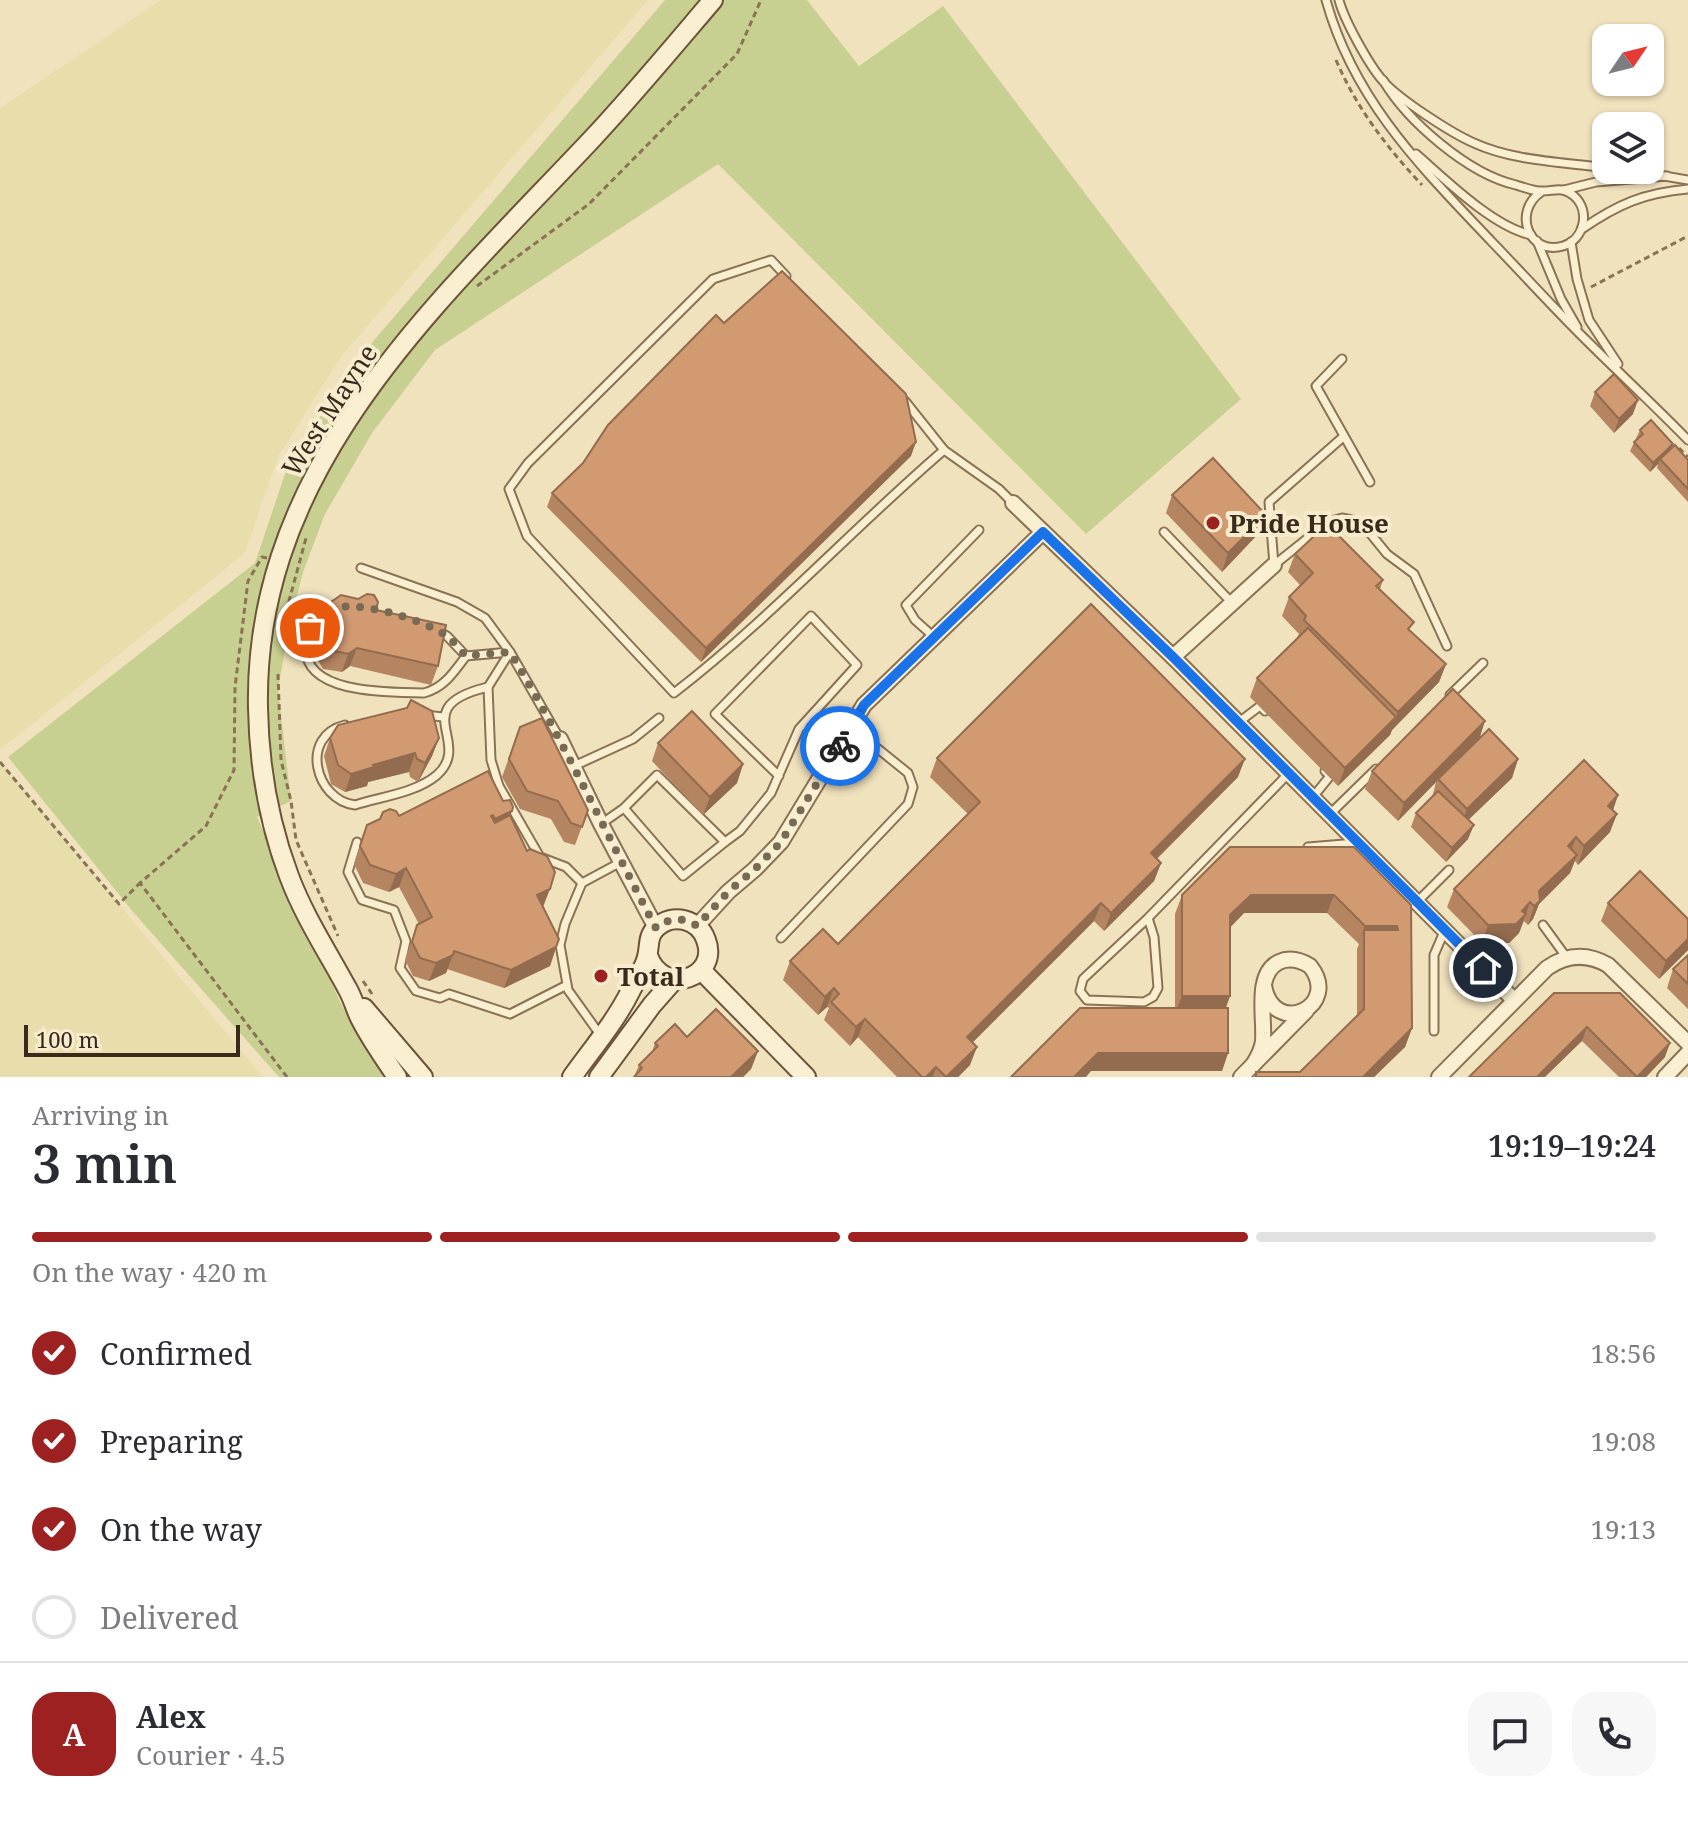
<!DOCTYPE html>
<meta charset="utf-8">
<style>
:root{--surface:#fff;--page:#f7f7f7;--text:#2b2b33;--muted:#7c7c81;--line:#e1e1e2;--accent:#9e2121}
body{margin:0;font-family:"Noto Serif",serif;background:var(--page);color:var(--text);height:100vh;display:flex;flex-direction:column;font-size:30px;white-space:nowrap}
*{box-sizing:border-box;margin:0}
p{font-size:26px;color:var(--muted)}
.icon{flex:none;width:44px;height:44px;fill:none;stroke:currentColor;stroke-width:2;stroke-linecap:round;stroke-linejoin:round}
.map{position:relative;height:1077px;overflow:hidden}
.drawer{display:flex;flex-direction:column;background:var(--surface);flex:1}
.drawer>*{flex:none}
.needle{width:52px;rotate:55deg}
.fabs{position:absolute;left:1592px;top:24px;display:grid;gap:16px}
.fabs a{display:grid;place-items:center;width:72px;height:72px;border-radius:16px;background:var(--surface);box-shadow:0 2px 6px #0004;font-size:40px}
.scale{position:absolute;left:24px;bottom:20px;width:216px;box-sizing:border-box;padding-left:8px;border:4px solid #392a1b;border-top:0;font-size:22px;line-height:28px;white-space:nowrap;color:#392a1b;-webkit-text-stroke:6px #f8ecce;paint-order:stroke}
.pin{position:absolute;display:grid;place-items:center;width:68px;height:68px;color:#fff;margin:-34px;border:4px solid #fff;border-radius:50%;box-shadow:0 2px 8px #0007}
.courier{position:absolute;display:grid;place-items:center;width:80px;height:80px;margin:-40px;border:6px solid #1a73e8;border-radius:50%;background:#fff;color:#222;box-shadow:0 2px 10px #0007}
.headline em{font-style:normal;font-weight:600}
.headline div{display:flex;flex-direction:column-reverse}
.headline{display:flex;align-items:center;justify-content:space-between;height:136px;padding:0 32px}
h1{font-size:52px;font-weight:600;line-height:60px}
.bar{display:grid;grid-template-columns:repeat(4,1fr);gap:12px 8px;align-content:center;height:96px;padding:0 32px}
.bar i{height:10px;border-radius:6px;background:var(--line)}
.bar .active{background:var(--accent)}
.bar p{grid-column:span 4}
.line{display:flex;align-items:center;gap:20px;padding:0 32px;border-top:2px solid var(--line)}
.line div{flex:1}
.round{display:grid;place-items:center;flex:none;width:84px;height:84px;border-radius:24px;background:var(--page)}
ol{padding:0 32px;list-style:none}
li{display:flex;align-items:center;gap:24px;height:88px}
li p{margin-inline-start:auto}
li .icon{padding:8px;border-radius:50%;background:var(--accent);color:#fff;stroke-width:4}
li:last-child{color:var(--muted)}
li i{width:44px;height:44px;border:4px solid var(--line);border-radius:50%}
.map>svg:first-child{display:block}
.farmland{fill:#e7deab}
.green{fill:#c8d091}
.lines{fill:none;stroke-linecap:round;stroke-linejoin:round}
.lane-casing{stroke:#8a7255;stroke-width:11}
.street-casing{stroke:#8a7255;stroke-width:18}
.secondary-casing{stroke:#6c5339;stroke-width:22}
.path{stroke:#8a7255;stroke-width:3;stroke-dasharray:6 4;stroke-linecap:butt}
.lane{stroke:#fbefd2;stroke-width:7}
.street{stroke:#fbefd2;stroke-width:14}
.secondary{stroke:#fbefd2;stroke-width:18}
.wall{fill:#b58461}
.shaded-wall{fill:#936c4f}
.building{fill:#d29a71;stroke:#936c4f;stroke-width:2}
.done{stroke:#796a54;stroke-width:8;stroke-dasharray:0 14.4}
.route{stroke:#1a73e8;stroke-width:10}
.poi-dot{fill:#9e2121;stroke:#f8ecce;stroke-width:3}
.labels{text-anchor:middle;dominant-baseline:central;stroke-width:8;stroke-linejoin:round;paint-order:stroke}
.street-label{font-size:26px;fill:#392a1b;stroke:#f8ecce}
.poi-label{font-size:26px;font-weight:bold;fill:#392a1b;stroke:#f8ecce;text-anchor:start}
</style>
<div class="map">
<svg width="1688" height="1077" viewBox="0 0 1688 1077">
<rect width="100%" height="100%" fill="#f1e2be"/>
<g class="farmland">
<polygon points="161,0 648,0 340,358 278,457 245,553 0,750 0,108"/>
<polygon points="0,760 73,849 263,1077 0,1077"/>
</g>
<polygon class="green" points="665,0 807,0 859,66 943,6 1241,399 1086,534 718,164 435,350 372,433 325,514 303,572 289,628 278,689 291,801 257,817 342,1006 386,1077 279,1077 134,913 8,757 255,563 288,465 358,359"/>
<g class="lines">
<g class="lane-casing">
<g id="lane">
<path d="M1326,0c28,101 96,168 166,242 29,30 58,62 88,92 36,36 73,70 108,106"/>
<path d="M1339,0c5,20 30,65 44,81 16,18 68,52 91,62 39,18 89,19 132,25"/>
<path d="M1383,80c24,41 85,94 133,105 7,2 17,6 24,6 13,1 22,-6 34,5 17,15 10,44 -11,50 -34,10 -51,-34 -22,-54"/>
<path d="M1416,154c30,26 76,72 115,81"/>
<polyline points="1622,170 1651,174"/>
<polyline points="1664,176 1688,180"/>
<polyline points="1564,190 1596,182 1667,176"/>
<path d="M1582,229c36,-25 62,-36 106,-40"/>
<polyline points="1537,241 1561,299 1577,327"/>
<polyline points="1571,242 1577,279 1589,320 1618,364"/>
<path d="M786,276l-15,-16 -58,19 -185,184 -19,26 18,47 147,157c96,-74 178,-164 270,-243"/>
<polyline points="1342,359 1316,386 1370,482"/>
<polyline points="905,401 944,450 999,489 1013,503"/>
<polyline points="1164,532 1232,603"/>
<polyline points="1274,565 1328,522 1342,518 1361,522 1387,554 1414,574 1447,646"/>
<polyline points="1274,565 1269,502 1343,437"/>
<polyline points="361,568 457,602 485,618 510,652 488,687 491,760 499,786 540,857 566,867 582,883 621,862"/>
<path d="M327,612c-13,9 -21,21 -21,37 0,46 86,43 118,44 20,-5 30,-21 42,-37l44,-4 50,87"/>
<polyline points="438,631 447,636 466,656"/>
<polyline points="934,637 915,620 906,605 979,530"/>
<polyline points="1450,695 1483,663"/>
<polyline points="425,715 443,717"/>
<polyline points="1239,722 1260,706 1265,711"/>
<path d="M345,725c-46,11 -30,75 10,80 25,-8 61,-12 82,-30 37,-33 -32,-68 51,-88"/>
<polyline points="574,766 633,739 659,718"/>
<polyline points="1313,797 1330,776 1325,771"/>
<polyline points="1330,814 1376,769"/>
<polyline points="601,824 624,808 657,775 725,842 683,876 624,808"/>
<polyline points="357,842 348,872 362,900 394,910 406,941 400,968 416,991 440,998 449,994 510,1014 567,985"/>
<polyline points="725,842 740,831 771,793 799,729 857,665 811,616 715,714 779,776"/>
<polyline points="1308,847 1356,843"/>
<polyline points="582,883 565,924 560,945 568,990 601,1036"/>
<polyline points="1417,902 1449,870"/>
<polyline points="1148,918 1083,979 1080,991 1087,1000 1144,1002 1153,997 1158,988 1154,937 1148,918 1289,773"/>
<polyline points="1543,925 1567,958"/>
<polyline points="781,938 908,804 913,787 908,773 851,727"/>
<polyline points="1434,1031 1434,955 1444,932"/>
</g>
</g>
<g class="street-casing">
<g id="street">
<polyline points="1013,503 1173,657 1514,1000"/>
<polyline points="1173,657 1274,565"/>
<polyline points="560,739 601,824 656,928"/>
<polyline points="697,926 728,892 755,869 781,842 864,705 1043,532"/>
<path d="M1253,1065c5,-8 9,-15 10,-24 2,-23 -9,-67 16,-79 11,-5 21,-2 31,4 32,40 -36,73 -46,20"/>
<polyline points="1241,1077 1306,1011"/>
<path d="M1439,1077l108,-109c20,-14 40,-15 61,-3l80,78"/>
<polyline points="1665,1077 1688,1053"/>
</g>
</g>
<g class="secondary-casing">
<g id="secondary">
<polyline points="701,970 806,1077"/>
<polyline points="364,1008 423,1077"/>
<path d="M397,1077c-13,-19 -27,-39 -37,-59 -5,-10 -7,-20 -13,-30 -20,-37 -43,-72 -58,-112 -20,-53 -30,-111 -31,-168 -5,-243 181,-406 334,-569 42,-45 81,-92 121,-139"/>
<path d="M572,1077c20,-28 44,-56 59,-87 5,-10 14,-23 16,-33 3,-11 0,-20 9,-29 16,-16 43,-9 50,12 14,37 -42,58 -58,16"/>
<polyline points="599,1077 652,1005 674,980"/>
</g>
</g>
<g class="path">
<path d="M1336,60c20,47 51,88 86,125"/>
<polyline points="477,286 589,204 737,54 761,0"/>
<polyline points="1591,287 1688,236"/>
<polyline points="1679,448 1688,457"/>
<polyline points="267,558 262,557 248,581 235,687 234,770 206,826 140,883 287,1077"/>
<polyline points="281,631 306,538"/>
<polyline points="278,674 281,760 291,801 296,840 338,936"/>
<polyline points="0,762 119,904 140,883"/>
<polyline points="363,981 372,994"/>
</g>
<use href="#lane" class="lane"/>
<use href="#street" class="street"/>
<use href="#secondary" class="secondary"/>
</g>
<g class="wall">
<polygon points="1595,392 1633,414 1614,433 1590,406"/>
<polygon points="1640,430 1671,448 1688,460 1688,502 1657,468 1658,464 1650,472 1630,451"/>
<polygon points="911,456 701,662 547,507 552,493"/>
<polygon points="1172,495 1266,515 1259,533 1222,572 1166,513"/>
<polygon points="1295,554 1383,580 1380,589 1411,631 1446,664 1439,682 1392,730 1390,735 1338,786 1250,697 1257,678 1297,638 1299,634 1282,616 1289,597 1300,585 1288,572"/>
<polygon points="358,599 376,610 438,666 431,685 350,666 342,672 323,669 313,652 318,625 325,606"/>
<polygon points="520,727 588,810 575,845 564,842 551,819 520,809 502,777"/>
<polygon points="330,738 439,738 432,756 418,782 410,777 409,772 368,782 367,786 345,792 331,784 324,756"/>
<polygon points="1479,738 1518,759 1512,778 1468,820 1468,839 1446,862 1411,827 1416,813 1432,798 1436,782 1398,821 1365,789 1372,771"/>
<polygon points="658,743 743,764 737,783 703,815 652,761"/>
<polygon points="937,758 1238,777 1157,859 1161,863 1154,881 1104,931 1094,921 973,1042 970,1065 958,1077 897,1077 858,1037 850,1046 824,1020 829,1008 827,1007 818,1015 783,980 790,961 838,944 968,814 930,777"/>
<polygon points="1618,795 1613,810 1610,832 1578,865 1575,861 1570,873 1539,904 1533,919 1528,925 1524,921 1519,933 1509,943 1482,943 1447,907 1454,889"/>
<polygon points="503,801 510,816 543,907 559,939 550,966 504,988 447,969 446,973 429,981 413,976 405,960 417,925 419,924 399,887 389,892 363,883 354,864 367,825 399,816"/>
<polygon points="1230,847 1411,905 1412,1028 1405,1047 1374,1077 1254,1077 1256,1072 1300,1072 1357,1016 1357,949 1359,944 1327,913 1244,913 1230,927 1230,996 1226,1008 1228,1053 1222,1071 1091,1071 1011,1077 1175,1008 1175,914 1182,895"/>
<polygon points="1608,903 1688,919 1688,950 1659,979 1601,921"/>
<polygon points="1688,955 1688,1009 1667,988 1673,969"/>
<polygon points="1554,993 1665,1057 1646,1077 1619,1077 1582,1041"/>
<polygon points="687,1037 758,1051 751,1069 743,1077 634,1077 639,1065 652,1052 655,1043"/>
</g>
<g class="shaded-wall">
<polygon points="1638,400 1633,414 1614,433 1619,419"/>
<polygon points="916,442 911,456 701,662 706,648"/>
<polygon points="1673,444 1670,453 1660,459 1658,464 1650,472 1653,463"/>
<polygon points="1266,515 1259,533 1222,572 1228,553"/>
<polygon points="357,648 350,666 342,672 348,654"/>
<polygon points="1446,664 1439,682 1392,730 1390,735 1338,786 1345,768 1396,717 1398,712"/>
<polygon points="1485,721 1479,740 1438,779 1436,782 1398,821 1404,803"/>
<polygon points="439,738 432,756 418,782 425,763"/>
<polygon points="415,753 409,772 368,782 367,786 345,792 351,774 373,765"/>
<polygon points="1245,759 1238,777 1144,871 1151,853"/>
<polygon points="1518,759 1512,778 1461,827 1467,809"/>
<polygon points="743,764 737,783 703,815 710,797"/>
<polygon points="1618,795 1612,813 1608,806"/>
<polygon points="512,811 505,829 488,838 495,819"/>
<polygon points="1617,814 1610,832 1578,865 1584,846"/>
<polygon points="1474,825 1468,839 1446,862 1452,848"/>
<polygon points="1576,837 1569,856 1568,846"/>
<polygon points="1577,855 1570,873 1539,904 1533,919 1528,925 1539,891"/>
<polygon points="1161,863 1154,881 1104,931 1111,913"/>
<polygon points="406,868 399,887 389,892 396,874"/>
<polygon points="550,889 543,907 537,895"/>
<polygon points="1251,895 1334,895 1327,913 1244,913 1224,934 1230,915"/>
<polygon points="1530,902 1519,933 1509,943 1482,943 1488,925 1522,911"/>
<polygon points="1101,903 1094,921 960,1055 967,1037"/>
<polygon points="1365,926 1397,926 1391,944 1364,930 1358,944"/>
<polygon points="1688,939 1688,950 1659,979 1666,961"/>
<polygon points="556,947 550,966 504,988 511,970"/>
<polygon points="453,955 446,973 429,981 436,963"/>
<polygon points="834,988 827,1007 818,1015 825,997"/>
<polygon points="1182,996 1230,996 1223,1014 1175,1014"/>
<polygon points="865,1019 858,1037 850,1046 856,1027"/>
<polygon points="1587,1027 1582,1041 1545,1077 1537,1077"/>
<polygon points="1412,1028 1405,1047 1374,1077 1363,1077"/>
<polygon points="1670,1043 1665,1057 1646,1077 1637,1077"/>
<polygon points="977,1047 970,1065 958,1077 946,1077"/>
<polygon points="758,1051 751,1069 743,1077 731,1077"/>
<polygon points="1098,1053 1228,1053 1222,1071 1091,1071 1086,1077 1074,1077"/>
<polygon points="936,1067 933,1077 926,1077"/>
</g>
<g class="building">
<polygon points="782,271 906,394 916,442 706,648 552,493 583,463 608,425 716,315 724,323"/>
<polygon points="1614,374 1638,400 1619,419 1595,392"/>
<polygon points="1651,420 1673,444 1653,463 1634,442 1643,434 1640,430"/>
<polygon points="1675,445 1688,460 1688,489 1660,459"/>
<polygon points="1213,458 1266,515 1228,553 1172,495"/>
<polygon points="1327,524 1383,580 1376,586 1414,622 1408,629 1446,664 1398,712 1304,620 1306,616 1289,597 1313,573 1295,554"/>
<polygon points="367,594 374,595 378,602 376,610 446,625 438,666 357,648 348,654 330,650 320,634 325,606 341,595 358,599"/>
<polygon points="1091,604 1245,759 1151,853 1161,863 1111,913 1101,903 967,1037 977,1047 946,1077 936,1067 926,1077 922,1077 865,1019 856,1027 831,1002 839,994 834,988 825,997 790,961 823,929 838,944 980,802 937,758"/>
<polygon points="1308,628 1396,717 1345,768 1257,678"/>
<polygon points="1453,689 1485,721 1404,803 1372,771"/>
<polygon points="411,700 432,711 439,738 425,763 417,759 415,753 373,765 374,767 351,774 338,765 330,738 338,725 407,708"/>
<polygon points="692,711 743,764 710,797 658,743"/>
<polygon points="542,718 588,810 582,827 571,823 558,801 527,791 509,759 520,727"/>
<polygon points="1489,729 1518,759 1467,809 1438,779"/>
<polygon points="1584,760 1618,795 1608,806 1617,814 1584,846 1576,837 1568,846 1577,855 1539,891 1540,901 1534,906 1530,902 1522,911 1526,914 1516,924 1488,925 1454,889"/>
<polygon points="488,771 503,801 510,800 513,807 512,811 495,819 493,815 491,816 495,823 510,815 527,851 530,849 547,856 555,872 550,889 537,895 559,939 556,947 511,970 454,951 453,955 436,963 420,958 412,942 417,925 432,917 406,868 396,874 370,865 360,846 367,825 380,819 383,812 390,809 396,811 399,816"/>
<polygon points="1438,791 1474,825 1452,848 1416,813"/>
<polygon points="1230,847 1354,847 1411,905 1412,1028 1363,1077 1256,1077 1256,1072 1300,1072 1364,1009 1364,930 1398,930 1397,926 1365,926 1334,895 1251,895 1230,915 1230,996 1182,996 1182,895"/>
<polygon points="1640,871 1688,919 1688,939 1666,961 1608,903"/>
<polygon points="1688,955 1688,984 1673,969"/>
<polygon points="1554,993 1620,993 1670,1043 1637,1077 1587,1027 1537,1077 1469,1077"/>
<polygon points="1080,1008 1228,1008 1228,1053 1098,1053 1074,1077 1011,1077"/>
<polygon points="716,1009 758,1051 731,1077 634,1077 642,1068 639,1065 658,1046 655,1043 675,1024 687,1037"/>
</g>
<g class="lines">
<path class="done" d="M310,628c9,-10 17,-19 31,-21 26,-4 80,13 103,27 8,5 15,15 22,22l44,-4c54,89 97,184 146,276 14,-11 27,-11 41,-2l31,-34 27,-23 26,-27 59,-96"/>
<polyline class="route" points="840,746 864,705 1043,532 1173,657 1483,968"/>
</g>
<g class="poi-dot">
<circle cx="1213" cy="523" r="8"/>
<circle cx="601" cy="976" r="8"/>
</g>
<g class="labels">
<g class="street-label">
<text transform="translate(329 410) rotate(-57)">West Mayne</text>
</g>
<g class="poi-label">
<text x="1229" y="523">Pride House</text>
<text x="617" y="976">Total</text>
</g>
</g>
</svg>
<div class="fabs">
<a><svg class="needle" viewBox="-14 -14 28 28"><path d="M0-13l5 13h-10z" fill="#e53935"/><path d="M0 13l5-13h-10z" fill="#7c7c81"/></svg></a>
<a><svg class="icon" aria-label="layers" viewBox="0 0 24 24"><path d="M12 4l9 5-9 5-9-5zM3 14l9 5 9-5"/></svg></a>
</div>
<div class="scale">100 m</div>
<div class="pin" style="left:310px;top:628px;background:#ea580c"><svg class="icon" aria-label="bag" viewBox="0 0 24 24"><path d="M5 8h14l-1 12H6zM9 8a3 3 0 0 1 6 0"/></svg></div>
<div class="pin" style="left:1483px;top:968px;background:#1f2937"><svg class="icon" aria-label="home" viewBox="0 0 24 24"><path d="M3 11l9-7 9 7M6 9v11h12V9"/></svg></div>
<div class="courier" style="left:840px;top:746px"><svg class="icon" aria-label="bike" viewBox="0 0 24 24"><circle cx="6" cy="16" r="4"/><circle cx="18" cy="16" r="4"/><path d="M6 16l4-8h5l3 8M10 8l3 8H6M13 5h3"/></svg></div>
</div>
<section class="drawer">
<div class="headline"><div><h1>3 min</h1><p>Arriving in</p></div><em>19:19–19:24</em></div>
<div class="bar"><i class="active"></i><i class="active"></i><i class="active"></i><i></i><p>On the way · 420 m</p></div>
<ol>
<li><svg class="icon" aria-label="check" viewBox="0 0 24 24"><path d="M5 12l5 5 9-10"/></svg>Confirmed<p>18:56</p></li>
<li><svg class="icon" aria-label="check" viewBox="0 0 24 24"><path d="M5 12l5 5 9-10"/></svg>Preparing<p>19:08</p></li>
<li><svg class="icon" aria-label="check" viewBox="0 0 24 24"><path d="M5 12l5 5 9-10"/></svg>On the way<p>19:13</p></li>
<li><i></i>Delivered</li>
</ol>
<div class="line" style="height:144px"><b class="round" style="background:var(--accent);color:#fff">A</b><div><b>Alex</b><p>Courier · 4.5</p></div><a class="round"><svg class="icon" aria-label="chat" viewBox="0 0 24 24"><path d="M4 5h16v11H9l-5 4z"/></svg></a><a class="round"><svg class="icon" aria-label="phone" viewBox="0 0 24 24"><path d="M5 4h4l2 5-3 2q2 4 5 5l2-3 5 2v4C11 20 4 13 5 4z"/></svg></a></div>
</section>
